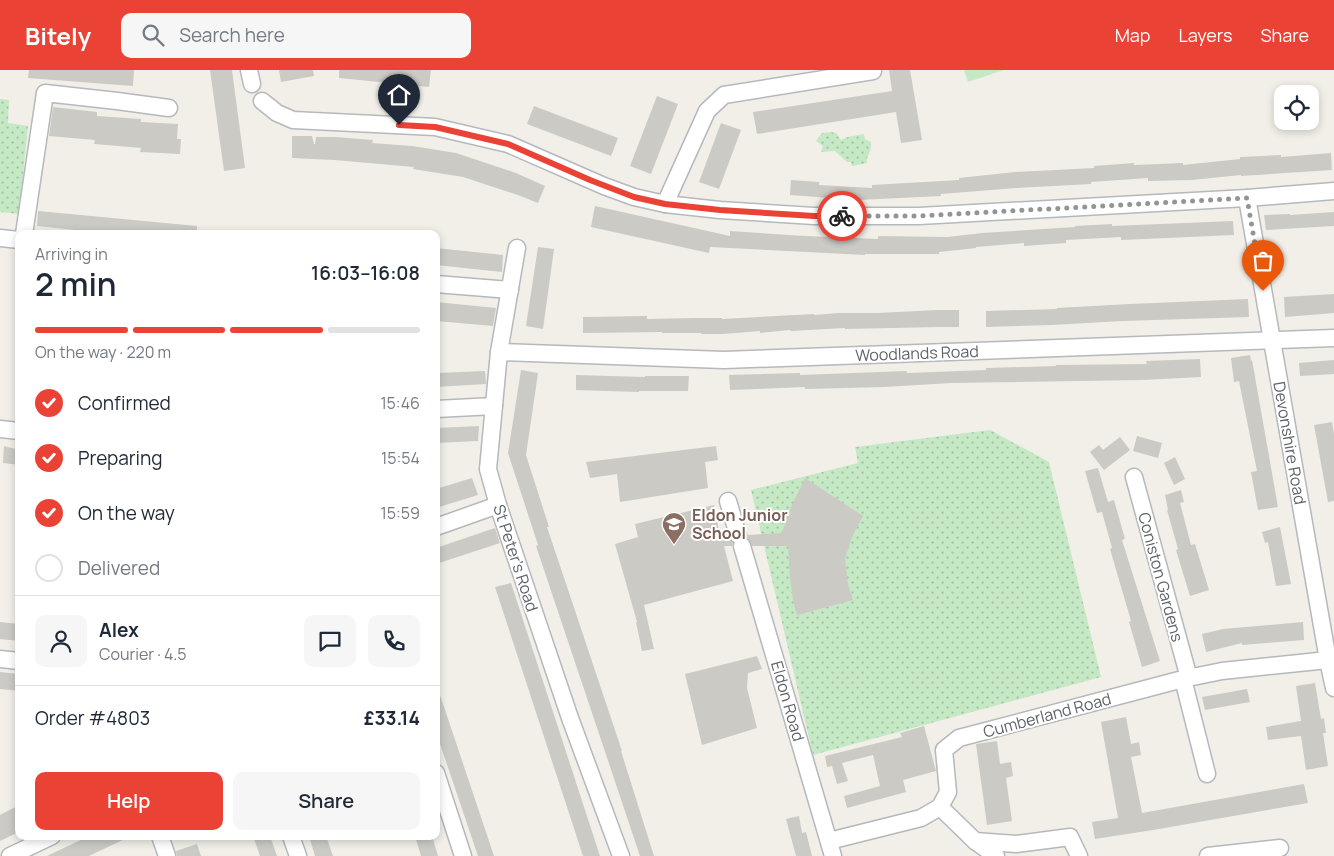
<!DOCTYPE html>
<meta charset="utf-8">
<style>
:root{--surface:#fff;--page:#f6f6f7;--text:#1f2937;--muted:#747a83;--line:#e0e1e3;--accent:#ea4335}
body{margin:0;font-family:Manrope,sans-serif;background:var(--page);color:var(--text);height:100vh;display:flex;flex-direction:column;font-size:19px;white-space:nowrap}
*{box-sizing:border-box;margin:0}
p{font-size:16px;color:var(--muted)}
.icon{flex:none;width:28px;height:28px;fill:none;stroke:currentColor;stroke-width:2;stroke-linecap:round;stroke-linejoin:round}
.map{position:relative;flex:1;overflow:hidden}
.sheet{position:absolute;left:15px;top:160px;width:425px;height:610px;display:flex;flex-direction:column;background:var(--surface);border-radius:10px;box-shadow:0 2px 8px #0003}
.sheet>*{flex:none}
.fabs{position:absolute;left:1274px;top:15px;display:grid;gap:10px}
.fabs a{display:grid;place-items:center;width:45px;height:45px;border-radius:10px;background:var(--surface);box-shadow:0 2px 8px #0003;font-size:25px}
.pin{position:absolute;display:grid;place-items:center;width:42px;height:42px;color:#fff;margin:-51px -21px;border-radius:50% 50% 50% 0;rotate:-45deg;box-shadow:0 0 5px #0007}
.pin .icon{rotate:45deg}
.courier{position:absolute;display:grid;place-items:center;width:50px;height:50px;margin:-25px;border:4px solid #ea4335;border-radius:50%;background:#fff;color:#222;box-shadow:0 1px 6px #0007}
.overview em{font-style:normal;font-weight:600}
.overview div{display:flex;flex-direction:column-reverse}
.overview{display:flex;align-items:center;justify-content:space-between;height:85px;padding:0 20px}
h1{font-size:32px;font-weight:600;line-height:38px}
.bar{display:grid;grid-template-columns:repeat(4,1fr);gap:8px 5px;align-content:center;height:60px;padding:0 20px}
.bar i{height:6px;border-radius:4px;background:var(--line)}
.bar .active{background:var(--accent)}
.bar p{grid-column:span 4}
.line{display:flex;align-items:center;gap:12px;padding:0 20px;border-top:1px solid var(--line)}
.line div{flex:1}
.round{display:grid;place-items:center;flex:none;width:52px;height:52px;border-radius:10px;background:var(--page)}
ol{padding:0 20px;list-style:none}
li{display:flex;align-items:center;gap:15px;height:55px}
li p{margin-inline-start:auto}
li .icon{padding:5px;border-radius:50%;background:var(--accent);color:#fff;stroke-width:4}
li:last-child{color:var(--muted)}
li i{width:28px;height:28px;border:2px solid var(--line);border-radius:50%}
.action{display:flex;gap:10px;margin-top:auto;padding:10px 20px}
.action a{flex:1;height:58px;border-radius:10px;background:var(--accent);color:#fff;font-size:20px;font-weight:600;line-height:58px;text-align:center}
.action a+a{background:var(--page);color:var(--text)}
header{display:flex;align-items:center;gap:30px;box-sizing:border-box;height:70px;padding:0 25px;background:var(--accent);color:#fff}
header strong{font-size:24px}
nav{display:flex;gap:28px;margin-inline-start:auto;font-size:18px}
.search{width:350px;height:45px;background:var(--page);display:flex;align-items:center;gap:12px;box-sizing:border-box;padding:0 18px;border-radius:10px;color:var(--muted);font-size:19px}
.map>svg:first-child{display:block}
.green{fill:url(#green-dots)}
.pitch{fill:#c5e8c5}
.building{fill:#cccac5}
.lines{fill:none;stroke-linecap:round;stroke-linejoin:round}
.minor-casing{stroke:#b5b8bc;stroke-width:19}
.minor{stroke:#fff;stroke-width:16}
.done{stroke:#929495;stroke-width:5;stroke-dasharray:0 9}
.route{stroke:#ea4335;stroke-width:6}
.labels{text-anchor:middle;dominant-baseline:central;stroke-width:4;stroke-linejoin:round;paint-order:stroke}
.street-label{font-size:16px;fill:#5f6368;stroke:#fff}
.education-label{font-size:16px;font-weight:bold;fill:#785e54;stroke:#fff;text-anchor:start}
</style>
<header>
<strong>Bitely</strong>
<div class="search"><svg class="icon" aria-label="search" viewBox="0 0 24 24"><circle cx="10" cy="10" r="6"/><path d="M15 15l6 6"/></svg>Search here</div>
<nav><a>Map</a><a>Layers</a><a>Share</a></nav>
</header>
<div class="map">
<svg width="1334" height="786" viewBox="0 0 1334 786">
<defs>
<pattern id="green-dots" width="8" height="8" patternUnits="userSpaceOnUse" patternTransform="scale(1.25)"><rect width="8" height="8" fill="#c5e8c5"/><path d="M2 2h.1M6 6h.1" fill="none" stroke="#a3c0a4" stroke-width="1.8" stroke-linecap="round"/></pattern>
</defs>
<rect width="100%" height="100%" fill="#f1efe8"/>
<g class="green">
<polygon points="0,29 9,30 8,53 28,56 19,144 0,142"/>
<path d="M831,62l5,1 5,7 7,-3 16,-3 1,5 6,3c1,12 -5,12 -4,21l-15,3 -1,-4h-4l-12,-11 -14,1 2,-6 -7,-5 6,-8z"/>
<polygon points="990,360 1049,392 1101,607 813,685 751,420 858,393 855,377"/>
</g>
<polygon class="pitch" points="964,0 1004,0 968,12"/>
<g class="building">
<polygon points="29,0 134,0 133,16 28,8"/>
<polygon points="210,0 232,0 245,98 224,101"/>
<polygon points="279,0 313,0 314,6 281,12"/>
<polygon points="339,0 431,0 429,17 339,8"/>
<polygon points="889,0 910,0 922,70 901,73 896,42 757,64 753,42 892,21"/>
<polygon points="657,26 678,34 651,104 630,96"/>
<polygon points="534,36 618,68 611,86 527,54"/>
<polygon points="53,37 97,42 97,46 141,49 141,52 178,54 177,69 181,69 180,84 140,82 141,78 94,74 95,70 49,66"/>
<polygon points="721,53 741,60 719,119 699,112"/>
<polygon points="292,66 312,66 314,74 315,74 316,67 335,67 373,70 372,73 412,76 456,83 516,103 545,116 538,133 518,125 463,107 413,99 414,97 334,90 292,88"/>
<polygon points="1331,83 1332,100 1241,106 1241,105 1192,110 1148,111 1148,108 1091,112 1091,114 1016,118 941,124 941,126 858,130 790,125 791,110 819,112 819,115 872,118 872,115 959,110 959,108 1015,102 1094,98 1094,96 1134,93 1134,95 1183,93 1183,95 1240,89 1240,87 1281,85 1281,87"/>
<polygon points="595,136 730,166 730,161 805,166 878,169 878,166 947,167 982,163 1075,157 1075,156 1112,154 1112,156 1233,151 1234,165 1121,170 1121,167 1066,170 1066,173 1024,176 1024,173 976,177 976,178 939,182 939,184 865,184 865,185 710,177 709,183 591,157"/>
<polygon points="38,141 197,156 197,164 112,164 37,156"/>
<polygon points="1334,142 1334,156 1266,160 1264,145 1290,144 1290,145"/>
<polygon points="538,177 554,179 543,259 526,256"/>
<polygon points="436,178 503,185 502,202 436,195"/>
<polygon points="1334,224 1334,243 1285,247 1284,227"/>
<polygon points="1248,229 1249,247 1123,251 1052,255 986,257 986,241 1057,239 1057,238 1130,234"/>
<polygon points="436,232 496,238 493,256 436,251"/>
<polygon points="938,240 959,240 959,257 938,257 845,259 845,258 791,261 790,260 760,263 760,261 723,264 701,264 701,263 662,263 662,262 583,263 583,247 647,246 647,249 694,248 722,248 722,249 814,244 814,245 839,243 877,243"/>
<polygon points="1250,285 1251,291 1252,290 1278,437 1258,440 1251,402 1257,401 1239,311 1234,312 1231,288"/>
<polygon points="1200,289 1201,307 1142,310 951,313 885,317 805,319 805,317 730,320 729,305 800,303 800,305 906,301 907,303 986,300 986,298 1056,296 1056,295 1147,294 1146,291"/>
<polygon points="1334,290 1334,304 1300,306 1299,293"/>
<polygon points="521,300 538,303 526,385 549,457 547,457 622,681 621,681 654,786 640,786 536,476 538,475 508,383"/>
<polygon points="485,301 486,314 436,317 436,303"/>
<polygon points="576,305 645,307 645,306 689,306 688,321 639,321 639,322 576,320"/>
<polygon points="1332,352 1334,364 1334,431 1328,432 1314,355"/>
<polygon points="479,356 478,371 436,373 436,358"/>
<polygon points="1137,366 1162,373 1158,388 1133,381"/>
<polygon points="1120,367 1130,380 1104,400 1090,382 1099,375 1103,380"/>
<polygon points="4,376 19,380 19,395 3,393"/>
<polygon points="716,376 718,390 705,392 708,418 620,432 617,404 590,408 586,392"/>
<polygon points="1175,387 1185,409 1174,415 1164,393"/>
<polygon points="1098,398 1108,432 1114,430 1125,469 1122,470 1160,591 1142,597 1129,552 1131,551 1110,479 1112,478 1102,442 1097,443 1085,401"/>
<polygon points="472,408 478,425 436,438 436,419"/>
<polygon points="805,408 863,446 852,467 845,489 848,514 853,530 797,545 793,530 790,507 788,476 752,476 747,468 748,465 782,463 791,437"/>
<polygon points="1181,420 1184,432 1180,433 1191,475 1195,474 1209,520 1190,526 1176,480 1178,479 1167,440 1168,440 1165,425"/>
<polygon points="714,435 720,466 728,465 733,473 732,476 724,476 733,511 644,535 654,579 642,581 636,552 637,552 615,474 638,467 635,454"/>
<polygon points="1280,457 1291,514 1276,516 1268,472 1265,473 1262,462"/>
<polygon points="495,458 500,473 436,494 436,478"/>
<polygon points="511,513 600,786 583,786 495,517"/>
<polygon points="0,552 19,554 19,571 0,569"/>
<polygon points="1303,552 1304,570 1242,575 1242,573 1206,582 1202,564 1223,559"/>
<polygon points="757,586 762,599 748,603 747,618 757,658 702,675 685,604"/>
<polygon points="0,602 19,604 19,621 0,619"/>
<polygon points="1315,613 1321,649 1324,648 1326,663 1323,663 1328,696 1306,700 1301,666 1268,670 1266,657 1301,651 1296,616"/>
<polygon points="436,619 438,619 494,786 478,786 436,662"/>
<polygon points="1247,619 1250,632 1205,640 1202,627"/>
<polygon points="1126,647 1131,674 1139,672 1141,685 1131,687 1142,743 1304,714 1308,733 1153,760 1095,769 1092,752 1118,748 1101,652"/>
<polygon points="924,656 936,701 903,710 906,722 847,738 844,726 880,716 873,685 842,693 848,711 837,714 832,696 827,697 825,686 902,667 900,663"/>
<polygon points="997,671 1000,694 1011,692 1013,706 1006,708 1012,751 987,755 976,674"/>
<polygon points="19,735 19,762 0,771 0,745"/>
<polygon points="799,746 802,763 806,762 812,786 796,786 786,749"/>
<polygon points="89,766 131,766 89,786 47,786"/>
<polygon points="253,766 270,766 277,786 260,786"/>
<polygon points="309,766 326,766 333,786 315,786"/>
<polygon points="415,766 432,766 438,786 421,786"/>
<polygon points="197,774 201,786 177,786 176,781"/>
</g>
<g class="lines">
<g class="minor-casing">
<g id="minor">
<polyline points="249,0 252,14"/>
<polyline points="262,31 277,43 293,50 435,57 508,74 604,116 634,127 665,134 720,140 814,146 919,146 1247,128 1334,121"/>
<polyline points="1247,128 1328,590 1334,618"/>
<polyline points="665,134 707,41 724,25 873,1"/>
<polyline points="24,164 45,23 117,31 169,38"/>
<polyline points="0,168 19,170"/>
<polyline points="517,178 499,282 488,399 498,435 570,648 621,786"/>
<polyline points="436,214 510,220"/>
<polyline points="499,282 724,290 1334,268"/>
<polyline points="436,339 494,336"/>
<polyline points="0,359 19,361"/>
<polyline points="1134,407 1189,608"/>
<polyline points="728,431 738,465"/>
<polyline points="436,457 498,435"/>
<polyline points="742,476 833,786"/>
<polyline points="0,589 19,591"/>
<polyline points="1183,609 1207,704"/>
<polyline points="436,703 463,786"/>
<polyline points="940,737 975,771 996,786"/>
<polyline points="160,766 167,786"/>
<polyline points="291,766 298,786"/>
<polyline points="829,771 921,748 940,737 948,722 944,680 959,668 1183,609 1222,601 1328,590"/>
<polyline points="975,771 1016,774 1070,767 1079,786"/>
<polyline points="10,786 52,766"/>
<polyline points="1208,786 1280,778"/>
</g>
</g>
<use href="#minor" class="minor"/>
</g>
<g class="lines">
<polyline class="done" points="842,146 919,146 1247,128 1263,221"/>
<polyline class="route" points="399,55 435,57 508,74 590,110 634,127 665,134 720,140 814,146 842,146"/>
</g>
<defs>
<g id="school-pin" transform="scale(1.25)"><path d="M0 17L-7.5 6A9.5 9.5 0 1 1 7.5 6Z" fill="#8d6e63" stroke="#fff"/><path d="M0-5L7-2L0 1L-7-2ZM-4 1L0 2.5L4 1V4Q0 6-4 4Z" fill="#fff"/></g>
</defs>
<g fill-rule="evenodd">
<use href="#school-pin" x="674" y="454"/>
</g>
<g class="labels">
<g class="street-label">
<text transform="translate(917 283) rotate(-2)">Woodlands Road</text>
<text transform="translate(1290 373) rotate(80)">Devonshire Road</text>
<text transform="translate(516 488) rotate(72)">St Peter's Road</text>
<text transform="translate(1161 507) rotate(75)">Coniston Gardens</text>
<text transform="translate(788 631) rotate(74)">Eldon Road</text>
<text transform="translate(1047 645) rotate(-15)">Cumberland Road</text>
</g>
<g class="education-label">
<text x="692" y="445">Eldon Junior<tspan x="692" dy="18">School</tspan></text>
</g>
</g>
</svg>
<div class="fabs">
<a><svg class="icon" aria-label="locate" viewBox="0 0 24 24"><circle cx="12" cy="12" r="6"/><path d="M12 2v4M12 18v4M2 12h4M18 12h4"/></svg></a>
</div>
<div class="pin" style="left:1263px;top:221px;background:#ea580c"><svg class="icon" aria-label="bag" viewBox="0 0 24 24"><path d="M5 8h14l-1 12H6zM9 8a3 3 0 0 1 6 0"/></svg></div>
<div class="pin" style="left:399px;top:55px;background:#1f2937"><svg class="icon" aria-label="home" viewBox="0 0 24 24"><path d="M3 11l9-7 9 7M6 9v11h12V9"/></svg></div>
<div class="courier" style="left:842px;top:146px"><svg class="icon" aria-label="bike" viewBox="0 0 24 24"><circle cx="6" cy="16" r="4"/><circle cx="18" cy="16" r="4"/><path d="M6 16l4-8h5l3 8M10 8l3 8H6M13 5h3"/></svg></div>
<section class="sheet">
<div class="overview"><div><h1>2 min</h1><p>Arriving in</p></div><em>16:03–16:08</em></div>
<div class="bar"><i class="active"></i><i class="active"></i><i class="active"></i><i></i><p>On the way · 220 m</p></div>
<ol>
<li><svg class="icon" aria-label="check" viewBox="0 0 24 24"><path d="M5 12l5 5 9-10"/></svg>Confirmed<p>15:46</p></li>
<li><svg class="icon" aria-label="check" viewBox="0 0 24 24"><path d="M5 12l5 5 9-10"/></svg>Preparing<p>15:54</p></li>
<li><svg class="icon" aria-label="check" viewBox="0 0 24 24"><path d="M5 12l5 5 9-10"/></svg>On the way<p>15:59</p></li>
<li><i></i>Delivered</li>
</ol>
<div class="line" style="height:90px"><a class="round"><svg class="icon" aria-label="person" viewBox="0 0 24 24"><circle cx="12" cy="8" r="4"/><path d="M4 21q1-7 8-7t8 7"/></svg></a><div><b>Alex</b><p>Courier · 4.5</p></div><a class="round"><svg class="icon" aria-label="chat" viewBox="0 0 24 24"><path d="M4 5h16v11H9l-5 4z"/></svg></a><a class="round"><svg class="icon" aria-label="phone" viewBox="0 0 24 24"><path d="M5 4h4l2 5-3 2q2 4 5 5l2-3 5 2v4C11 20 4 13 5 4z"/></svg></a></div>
<div class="line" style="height:65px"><div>Order #4803</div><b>£33.14</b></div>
<div class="action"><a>Help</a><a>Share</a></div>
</section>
</div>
